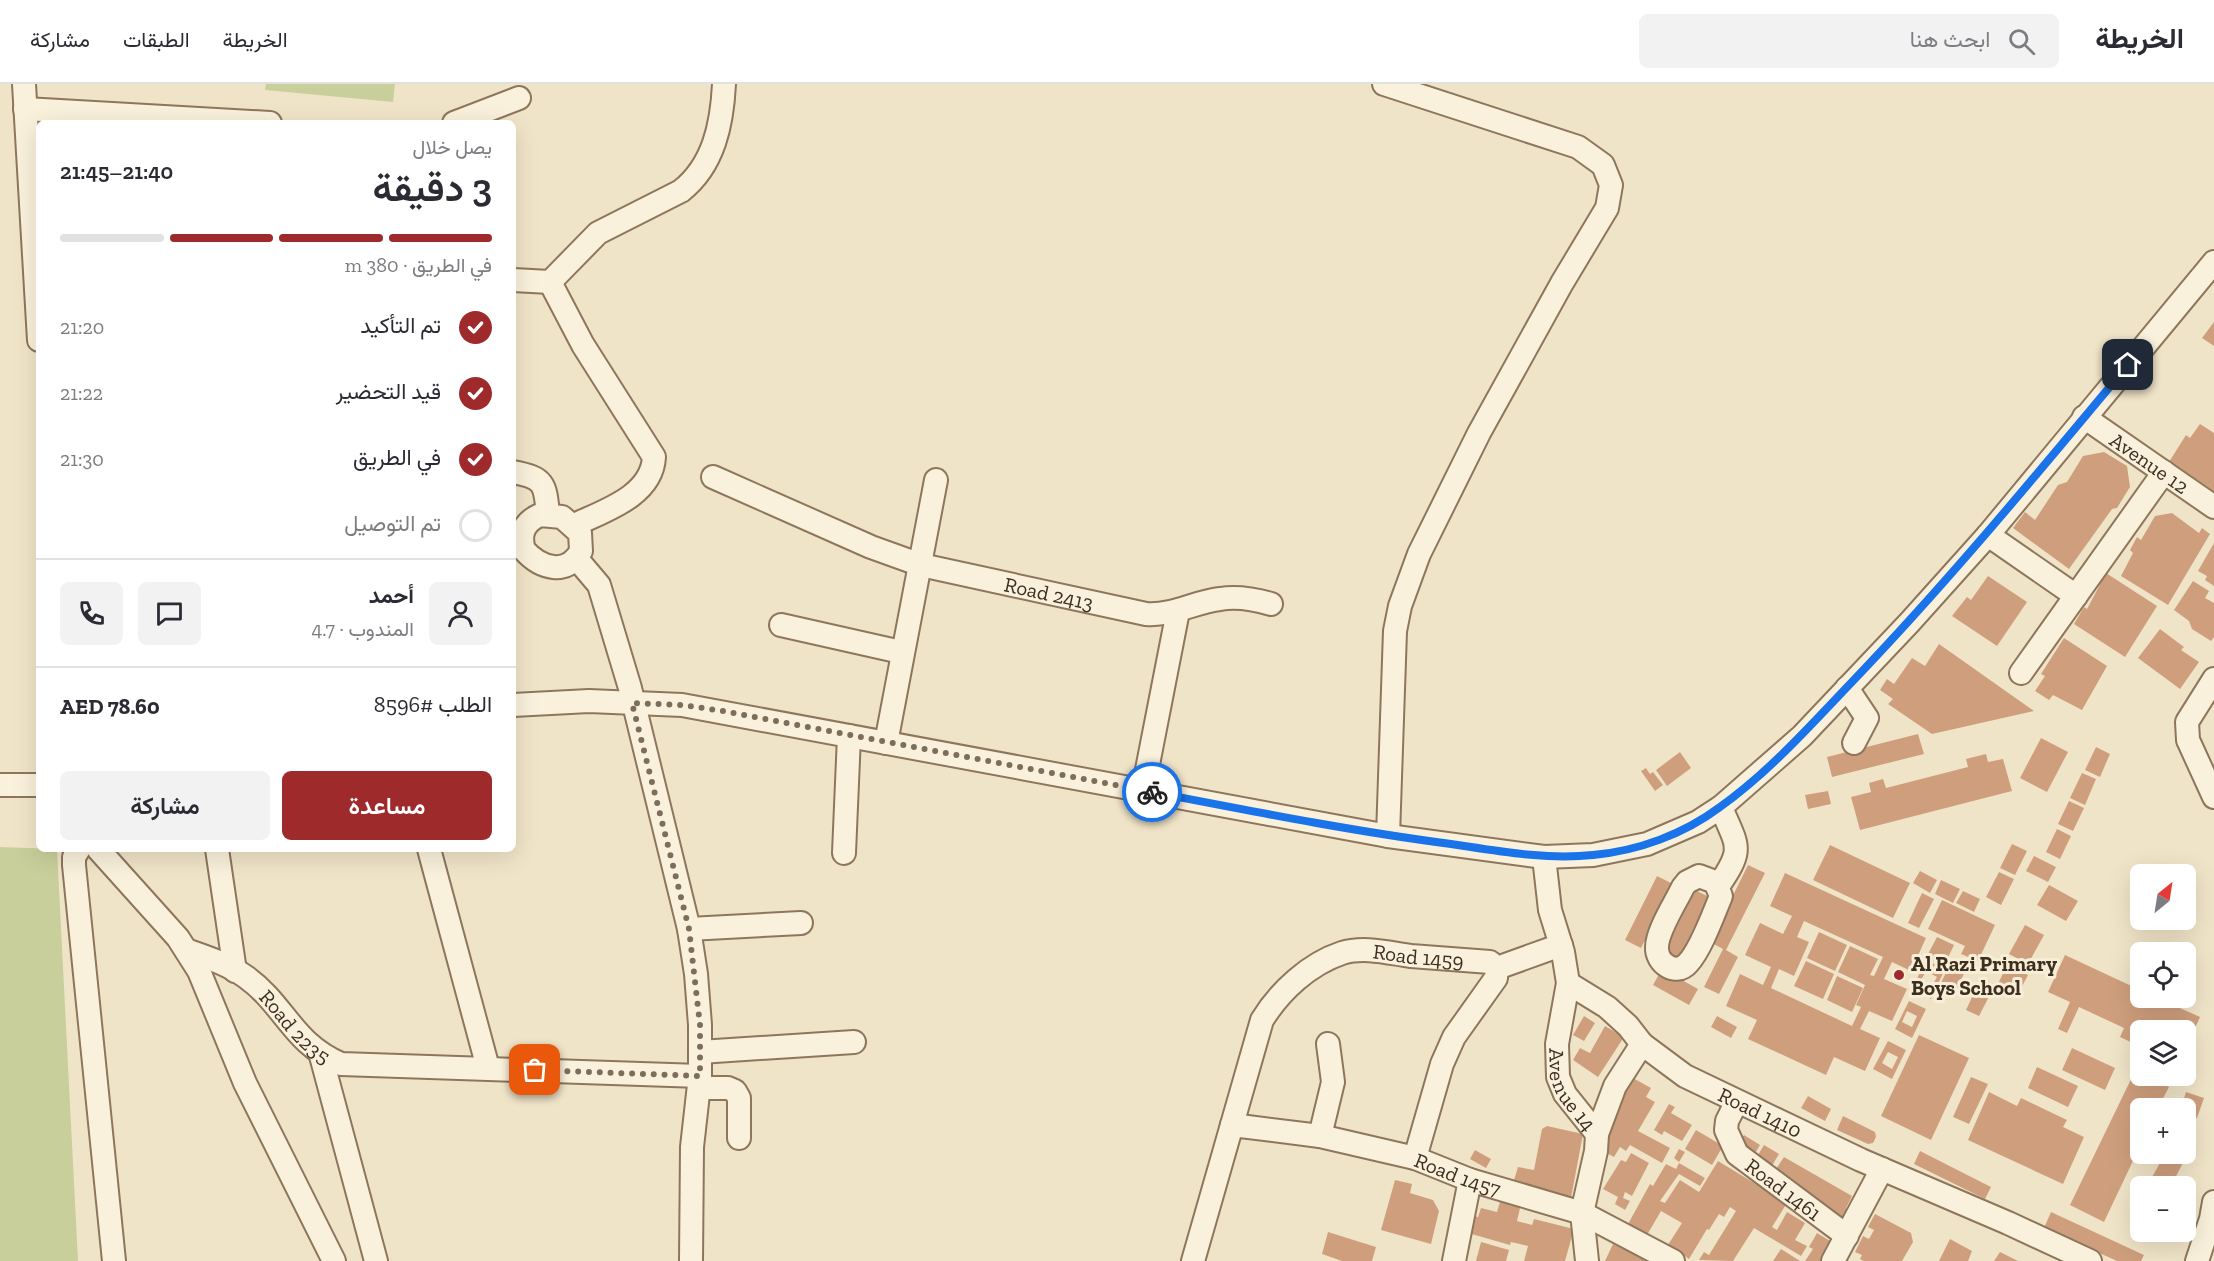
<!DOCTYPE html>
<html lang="ar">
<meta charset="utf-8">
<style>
:root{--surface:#fff;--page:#f2f2f3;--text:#2b2b33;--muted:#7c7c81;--line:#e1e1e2;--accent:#9e2a2b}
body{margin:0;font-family:"Zilla Slab",Vazirmatn,serif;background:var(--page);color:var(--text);direction:rtl;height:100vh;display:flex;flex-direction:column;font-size:22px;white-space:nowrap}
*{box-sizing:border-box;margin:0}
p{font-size:20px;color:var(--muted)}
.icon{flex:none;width:33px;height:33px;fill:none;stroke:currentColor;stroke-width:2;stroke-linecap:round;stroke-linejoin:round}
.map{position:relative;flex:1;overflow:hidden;direction:ltr}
.panel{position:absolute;left:36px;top:36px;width:480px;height:732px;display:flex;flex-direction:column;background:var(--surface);border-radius:9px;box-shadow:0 6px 24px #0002;direction:rtl}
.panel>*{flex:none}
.needle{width:39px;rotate:30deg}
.controls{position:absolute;left:2130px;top:780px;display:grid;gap:12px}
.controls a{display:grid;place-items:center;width:66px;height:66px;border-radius:9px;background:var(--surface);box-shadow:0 6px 24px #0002;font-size:30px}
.pin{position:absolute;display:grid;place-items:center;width:51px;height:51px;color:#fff;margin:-26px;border-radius:12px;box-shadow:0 3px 9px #0006}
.courier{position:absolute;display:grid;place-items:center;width:60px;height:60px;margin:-30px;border:4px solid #1a73e8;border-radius:50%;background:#fff;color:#222;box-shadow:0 2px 8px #0007}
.headline em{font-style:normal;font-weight:600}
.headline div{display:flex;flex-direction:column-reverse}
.headline{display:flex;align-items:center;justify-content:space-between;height:102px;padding:0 24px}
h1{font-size:39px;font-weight:600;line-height:45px}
.bar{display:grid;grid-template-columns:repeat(4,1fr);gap:9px 6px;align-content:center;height:72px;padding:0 24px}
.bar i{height:8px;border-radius:4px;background:var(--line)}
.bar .on{background:var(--accent)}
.bar p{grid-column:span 4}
.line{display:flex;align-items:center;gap:15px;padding:0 24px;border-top:2px solid var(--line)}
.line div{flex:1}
.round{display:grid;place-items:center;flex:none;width:63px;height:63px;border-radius:9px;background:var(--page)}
ol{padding:0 24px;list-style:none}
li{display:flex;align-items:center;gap:18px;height:66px}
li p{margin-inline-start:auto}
li .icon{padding:6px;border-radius:50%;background:var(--accent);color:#fff;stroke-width:4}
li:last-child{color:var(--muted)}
li i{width:33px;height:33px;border:3px solid var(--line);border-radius:50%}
.cta{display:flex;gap:12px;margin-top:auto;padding:12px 24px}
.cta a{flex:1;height:69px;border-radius:9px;background:var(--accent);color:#fff;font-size:24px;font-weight:600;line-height:69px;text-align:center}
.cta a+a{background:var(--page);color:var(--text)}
header{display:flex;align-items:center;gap:36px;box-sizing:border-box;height:84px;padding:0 30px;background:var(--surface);border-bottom:2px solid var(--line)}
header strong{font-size:28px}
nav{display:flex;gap:33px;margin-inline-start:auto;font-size:21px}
.search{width:420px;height:54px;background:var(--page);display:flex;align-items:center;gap:15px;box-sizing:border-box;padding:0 21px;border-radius:9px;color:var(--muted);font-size:22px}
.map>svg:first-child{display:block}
.green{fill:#c9cf9b}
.building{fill:#cf9f7d;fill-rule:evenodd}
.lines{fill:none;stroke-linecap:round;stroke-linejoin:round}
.minor-casing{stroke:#8d765c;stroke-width:26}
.minor{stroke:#faf1dc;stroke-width:22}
.done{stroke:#7c6e5b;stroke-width:6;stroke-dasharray:0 10.8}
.route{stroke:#1a73e8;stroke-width:8}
.poi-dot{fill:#9e2a2b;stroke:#f7eed8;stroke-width:2}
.labels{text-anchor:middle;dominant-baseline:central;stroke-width:6;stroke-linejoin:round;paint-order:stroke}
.street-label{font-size:21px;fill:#3d2e20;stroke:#f7eed8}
.poi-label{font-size:21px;font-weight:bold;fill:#3d2e20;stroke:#f7eed8;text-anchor:start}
</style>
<header>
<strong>الخريطة</strong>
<div class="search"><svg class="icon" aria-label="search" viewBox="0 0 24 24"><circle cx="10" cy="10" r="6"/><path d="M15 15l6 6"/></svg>ابحث هنا</div>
<nav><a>الخريطة</a><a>الطبقات</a><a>مشاركة</a></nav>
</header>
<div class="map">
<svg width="2214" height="1177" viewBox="0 0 2214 1177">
<rect width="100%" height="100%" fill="#f0e4c8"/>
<g class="green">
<polygon points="266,0 395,0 393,18 265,6"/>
<polygon points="0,763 57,765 78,1177 0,1177"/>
</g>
<g class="building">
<polygon points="2214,238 2214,262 2202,254"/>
<polygon points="2200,340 2214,349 2214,414 2174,388 2177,383 2169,378 2186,351 2190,354"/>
<polygon points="2104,368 2127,382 2130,403 2117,424 2112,425 2069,485 2013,444 2025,428 2035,436 2058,401 2067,398 2083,372"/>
<polygon points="2172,429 2199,449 2202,444 2210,450 2168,521 2121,492 2133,469 2130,466 2137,453 2141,456 2155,432"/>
<polygon points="2214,459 2214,502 2205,496 2207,492 2198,487"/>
<polygon points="2106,489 2157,522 2125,573 2074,540 2084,523 2087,525"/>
<polygon points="1988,492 2027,518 1997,562 1952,532 1967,513 1971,516"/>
<polygon points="2193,497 2209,507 2205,514 2214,519 2214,553 2211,557 2192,545 2189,537 2174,526"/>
<polygon points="2160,545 2184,563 2181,566 2199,578 2180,605 2138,574"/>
<polygon points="2064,554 2107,582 2082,626 2053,611 2049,616 2035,607 2045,592 2041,590"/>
<polygon points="1939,560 2034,627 1932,650 1888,620 1893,615 1880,606 1887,595 1894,600 1912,574 1925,582"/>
<polygon points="1918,650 1924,670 1832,693 1827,673"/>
<polygon points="2041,654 2068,668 2047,708 2020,694"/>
<polygon points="2096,663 2110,670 2100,693 2085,686"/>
<polygon points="1680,668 1691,684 1667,702 1656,686"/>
<polygon points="1986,670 1988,678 2003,675 2012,707 1860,746 1851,713 1871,708 1869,699 1883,695 1886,704 1968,683 1966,675"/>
<polygon points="1646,684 1650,690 1653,688 1663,701 1655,707 1641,687"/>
<polygon points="2082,689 2096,695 2085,721 2070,714"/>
<polygon points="1828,707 1831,720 1808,725 1805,711"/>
<polygon points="2069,717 2084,724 2073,747 2058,740"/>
<polygon points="2057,745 2071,752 2060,775 2046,768"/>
<polygon points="2012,760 2027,767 2015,791 2000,784"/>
<polygon points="1830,761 1910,799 1893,834 1813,796"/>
<polygon points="2034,772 2056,783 2048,798 2026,787"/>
<polygon points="1748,781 1765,789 1726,866 1738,873 1719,910 1704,903 1723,865 1710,858"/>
<polygon points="1920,787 1937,796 1930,809 1913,799"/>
<polygon points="1999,788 2014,795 2001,821 1986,813"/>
<path d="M1785,789l141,65 -15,33 -19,-9 -8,17 23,10 -15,32 -23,-10 -9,18 20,9 -15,33 -31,-14 -8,18 -78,-36 9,-19 -31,-14 14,-32 23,11 8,-18 -26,-12 15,-32 23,11 9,-18 -22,-10zM1804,837l79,36 -9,19 -4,-1 8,-16 -28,-13 -12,26 27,13 -9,20 5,2 -9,19 -81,-38 8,-19 15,7 15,-34 -12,-5z"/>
<polygon points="1657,792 1673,800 1641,864 1625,856"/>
<polygon points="1941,796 1960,805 1953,819 1935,810"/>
<polygon points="2049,801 2078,817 2066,837 2037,821"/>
<polygon points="1695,806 1709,813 1677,878 1663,871"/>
<polygon points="1963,807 1980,815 1974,828 1956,819"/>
<polygon points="1922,809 1934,815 1919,844 1908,839"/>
<polygon points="1942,816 1995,841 1978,877 1961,870 1965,862 1928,845"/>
<polygon points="2025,841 2044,851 2028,880 2009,870"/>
<polygon points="1819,848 1847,861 1835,887 1807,874"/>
<polygon points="1937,853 1954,861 1944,882 1926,874"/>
<polygon points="2065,871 2140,906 2140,914 2157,914 2200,933 2186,964 2186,946 2140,946 2137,961 2120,953 2124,944 2079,923 2067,949 2058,945 2070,918 2048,908"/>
<polygon points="1953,874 1968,881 1953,913 1938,905"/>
<path d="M1926,876l19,9 -14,30 -19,-10zM1926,887l11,6 -6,11 -11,-6z"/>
<polygon points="1806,877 1834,890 1823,915 1794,902"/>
<polygon points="2007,881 2028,891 2017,912 1997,902"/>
<polygon points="1662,885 1698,905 1689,921 1653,901"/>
<polygon points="1837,892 1863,904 1852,928 1827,916"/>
<polygon points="1981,894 1995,901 1979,932 1966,926"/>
<path d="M1909,917l17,8 -14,29 -17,-9zM1907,927l10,5 -5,11 -10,-5z"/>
<polygon points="1584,932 1595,939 1584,957 1573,951"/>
<polygon points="1717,932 1737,943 1731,954 1711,943"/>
<polygon points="1605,942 1624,953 1598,993 1573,976 1580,964 1590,969"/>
<polygon points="1919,951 1969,974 1931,1056 1881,1032"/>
<path d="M1888,957l18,9 -14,29 -19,-10zM1888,968l10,5 -6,12 -10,-6z"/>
<polygon points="2072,964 2115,984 2105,1006 2062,986"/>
<polygon points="2037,983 2078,1002 2068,1023 2028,1004"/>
<polygon points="2135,987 2169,1003 2158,1024 2140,1024 2140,1062 2104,1138 2070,1121"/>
<polygon points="1971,993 1988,1000 1969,1040 1953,1033"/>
<polygon points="1633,994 1651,1004 1646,1013 1655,1018 1638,1047 1670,1064 1662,1079 1630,1061 1626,1067 1620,1063 1614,1073 1605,1068 1608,1056 1601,1053 1622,999 1628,1003"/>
<polygon points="1989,1008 2017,1022 2021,1014 2067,1036 2063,1043 2084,1053 2063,1100 1968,1056"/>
<polygon points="2186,1008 2204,1014 2197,1034 2186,1031 2186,1024 2181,1024"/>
<polygon points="1808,1012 1831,1025 1825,1037 1801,1024"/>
<polygon points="1669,1020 1675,1023 1671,1029 1692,1041 1682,1057 1664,1047 1662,1051 1654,1046"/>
<polygon points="1843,1032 1875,1048 1876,1053 1873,1059 1868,1060 1837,1046"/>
<polygon points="1547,1042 1583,1050 1571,1114 1514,1096 1518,1083 1534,1086 1542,1045"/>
<polygon points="1696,1046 1723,1062 1712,1081 1685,1065"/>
<polygon points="1744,1051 1760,1061 1753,1073 1736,1062"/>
<polygon points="1764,1061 1779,1070 1770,1085 1755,1076"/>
<polygon points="1679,1065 1685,1068 1679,1078 1674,1074"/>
<polygon points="1475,1066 1491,1075 1486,1084 1470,1075"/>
<polygon points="1920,1067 1991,1103 1985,1115 1914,1080"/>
<polygon points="1631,1069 1649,1079 1632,1112 1625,1108 1623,1114 1630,1117 1625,1126 1615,1120 1618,1113 1603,1105 1621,1076 1626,1078"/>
<polygon points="2165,1070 2187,1071 2171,1102 2147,1102"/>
<polygon points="1784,1073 1852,1112 1846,1124 1849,1127 1841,1141 1774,1088"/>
<polygon points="1718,1077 1787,1119 1772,1143 1777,1146 1787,1128 1805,1139 1795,1156 1807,1162 1801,1172 1754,1144 1733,1177 1699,1176 1704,1168 1709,1171 1736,1127 1730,1123 1724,1133 1719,1130 1709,1146 1707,1145 1689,1175 1673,1163 1670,1168 1666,1164 1682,1139 1661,1127 1647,1151 1628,1140 1650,1100 1653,1102 1666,1080 1676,1085 1679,1079 1705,1094 1700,1102 1679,1090 1660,1117 1665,1119 1680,1096 1699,1108"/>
<polygon points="1395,1096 1412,1100 1410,1109 1433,1116 1439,1127 1431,1160 1381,1146"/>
<polygon points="1501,1114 1521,1120 1517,1137 1532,1141 1534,1135 1574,1145 1565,1177 1524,1177 1528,1162 1511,1158 1510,1161 1468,1149 1474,1132 1478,1133 1481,1124 1497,1128"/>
<polygon points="2051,1128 2144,1171 2141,1177 2117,1177 2044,1144"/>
<polygon points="1875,1130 1911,1149 1913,1158 1902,1177 1864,1177 1860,1175 1862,1171 1855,1168 1863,1152 1869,1155 1874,1146 1868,1143"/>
<polygon points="1328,1148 1376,1163 1372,1177 1342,1177 1322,1170"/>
<polygon points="1817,1149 1835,1160 1825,1177 1805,1177 1813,1165 1809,1163"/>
<polygon points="1950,1155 1972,1167 1968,1177 1939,1177"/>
<polygon points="1481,1158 1509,1166 1506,1177 1476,1177"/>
<polygon points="1613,1160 1623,1165 1624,1162 1651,1177 1605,1177"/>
<polygon points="1781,1165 1800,1177 1773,1177"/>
<polygon points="2000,1168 2018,1177 1994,1177"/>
</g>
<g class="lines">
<g class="minor-casing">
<g id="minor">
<polyline points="24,0 39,256"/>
<polyline points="1384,0 1578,63 1603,81 1611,101 1607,124 1562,199 1479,349 1419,470 1400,522 1395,547 1388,752"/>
<polyline points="25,25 270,39"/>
<polyline points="454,39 519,14"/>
<path d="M513,196l37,2 48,-49 83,-42c33,-26 41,-67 43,-107"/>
<path d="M550,198l33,63 71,112c-2,39 -50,54 -80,68"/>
<path id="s1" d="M2084,333l130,90"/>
<path d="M513,388c32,6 32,12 35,42"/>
<path id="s2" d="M713,393l158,70 50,18 225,49c27,2 48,-12 74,-15 17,-3 34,0 51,5"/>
<path d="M540,431l22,2 18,16 1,18c-14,25 -40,18 -57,-1 -5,-16 0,-28 16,-35z"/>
<polyline points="1988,451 2076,512"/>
<polyline points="577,475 599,501 630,604 689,845 696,890 700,941 700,992 692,1063 691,1177"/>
<polyline points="781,541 901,568"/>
<polyline points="2021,589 2164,388"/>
<polyline points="2214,595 2187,638 2188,656 2214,713"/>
<polyline points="1847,604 1867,634 1854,659"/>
<polyline points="513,621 589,617 682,621 1388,752 1544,773 1593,771 1647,760 1698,738 1721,723 1802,652 1909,539 1988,451 2214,178"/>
<polyline points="886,659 936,396"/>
<polyline points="0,701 39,701"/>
<polyline points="1143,706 1178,527"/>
<polyline points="79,765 74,773 74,781 114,1177"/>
<polyline points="98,765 178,854 199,887 245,999 334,1177"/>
<polyline points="217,765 235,887"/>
<polyline points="429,765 488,984"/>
<polyline points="844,769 849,652"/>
<path id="s3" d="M1544,773l6,53 13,42 5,31 -11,61 1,33 7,17 32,40 -1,17 -14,62 5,48"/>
<path d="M1699,792l16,6 6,14c-8,19 -20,53 -33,67 -12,14 -32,0 -31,-16 0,-16 19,-45 26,-60l4,-5z"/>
<path d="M1719,801c26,-38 18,-38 2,-78"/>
<polyline points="689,845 801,839"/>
<path id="s4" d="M186,866c20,7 42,14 60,27 39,28 46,66 95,87l359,12"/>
<polyline points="1497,884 1561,861"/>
<path id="s5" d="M1568,899l39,24 21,19 14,18 43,32 176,84 147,63 82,38"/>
<polyline points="700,968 854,958"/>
<polyline points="321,972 376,1177"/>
<polyline points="699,1004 728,1004 735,1007 739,1014 739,1054"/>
<path id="s6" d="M1736,1019l-9,18 -1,9 11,24 110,82"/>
<path id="s7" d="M1232,1041l88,11 95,22 55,22 112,33 91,48"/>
<polyline points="1597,1050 1615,1002 1642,960"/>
<polyline points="1320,1052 1333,998 1328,960"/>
<path id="s8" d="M1193,1177l69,-241c18,-29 47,-56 80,-67 22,-7 47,0 69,3 26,2 52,4 79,6l7,6 -1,10 -42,59 -12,27 -27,94"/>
<polyline points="1454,1177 1470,1096"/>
<polyline points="1833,1177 1882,1085"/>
<polyline points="2197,1177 2211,1135 2214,1118"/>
</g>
</g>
<use href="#minor" class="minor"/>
</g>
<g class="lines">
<polyline class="done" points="535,986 700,992 700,941 689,845 632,619 682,621 723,627 1152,708"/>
<path class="route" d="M1152,708c99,19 199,39 299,52 47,7 95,16 142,11 45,-4 91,-21 127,-48 49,-35 89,-80 130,-123 98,-102 187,-210 278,-319"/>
</g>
<circle class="poi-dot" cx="1899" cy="891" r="6"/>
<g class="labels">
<g class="street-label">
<text stroke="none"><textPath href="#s1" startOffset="80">Avenue 12</textPath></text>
<text stroke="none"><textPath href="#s2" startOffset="357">Road 2413</textPath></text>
<text stroke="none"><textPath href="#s8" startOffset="434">Road 1459</textPath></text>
<text stroke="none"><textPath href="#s4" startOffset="136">Road 2235</textPath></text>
<text stroke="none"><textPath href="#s3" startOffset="240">Avenue 14</textPath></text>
<text stroke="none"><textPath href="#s5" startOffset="234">Road 1410</textPath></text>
<text stroke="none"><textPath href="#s7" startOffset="232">Road 1457</textPath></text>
<text stroke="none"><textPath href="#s6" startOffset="114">Road 1461</textPath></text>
</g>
<g class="poi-label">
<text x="1911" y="879">Al Razi Primary<tspan x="1911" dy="24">Boys School</tspan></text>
</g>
</g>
</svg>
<div class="controls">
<a><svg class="needle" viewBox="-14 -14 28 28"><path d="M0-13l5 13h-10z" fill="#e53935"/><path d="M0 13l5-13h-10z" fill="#7c7c81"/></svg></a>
<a><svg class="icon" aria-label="locate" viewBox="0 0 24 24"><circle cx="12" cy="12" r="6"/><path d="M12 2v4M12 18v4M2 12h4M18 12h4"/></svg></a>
<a><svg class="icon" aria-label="layers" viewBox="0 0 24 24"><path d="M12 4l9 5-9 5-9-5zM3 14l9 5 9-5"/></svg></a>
<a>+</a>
<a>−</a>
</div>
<div class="pin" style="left:535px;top:986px;background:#ea580c"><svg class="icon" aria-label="bag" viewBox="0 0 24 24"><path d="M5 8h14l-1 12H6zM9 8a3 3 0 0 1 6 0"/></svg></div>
<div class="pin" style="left:2128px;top:281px;background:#1f2937"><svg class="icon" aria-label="home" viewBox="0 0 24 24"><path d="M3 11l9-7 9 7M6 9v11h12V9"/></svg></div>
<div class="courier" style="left:1152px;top:708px"><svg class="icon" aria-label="bike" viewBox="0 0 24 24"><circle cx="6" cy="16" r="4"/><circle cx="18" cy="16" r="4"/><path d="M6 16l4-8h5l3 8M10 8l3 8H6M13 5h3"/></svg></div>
<section class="panel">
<div class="headline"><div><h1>3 دقيقة</h1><p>يصل خلال</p></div><em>21:40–21:45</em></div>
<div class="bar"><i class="on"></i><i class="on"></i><i class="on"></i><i></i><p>في الطريق · 380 m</p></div>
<ol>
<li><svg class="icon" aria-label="check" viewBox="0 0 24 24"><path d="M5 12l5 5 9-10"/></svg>تم التأكيد<p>21:20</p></li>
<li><svg class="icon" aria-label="check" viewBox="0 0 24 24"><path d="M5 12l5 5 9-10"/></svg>قيد التحضير<p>21:22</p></li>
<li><svg class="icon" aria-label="check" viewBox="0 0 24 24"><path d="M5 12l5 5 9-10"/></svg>في الطريق<p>21:30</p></li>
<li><i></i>تم التوصيل</li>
</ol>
<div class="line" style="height:108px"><a class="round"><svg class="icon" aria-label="person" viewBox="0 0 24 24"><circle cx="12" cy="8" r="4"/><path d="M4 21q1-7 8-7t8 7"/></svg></a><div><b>أحمد</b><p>المندوب · 4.7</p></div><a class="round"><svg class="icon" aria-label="chat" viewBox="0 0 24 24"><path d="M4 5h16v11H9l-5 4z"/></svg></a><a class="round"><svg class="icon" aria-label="phone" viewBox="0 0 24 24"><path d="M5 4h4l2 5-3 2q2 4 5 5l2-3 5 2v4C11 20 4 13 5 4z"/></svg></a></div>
<div class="line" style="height:78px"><div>الطلب #8596</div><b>AED 78.60</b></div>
<div class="cta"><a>مساعدة</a><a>مشاركة</a></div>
</section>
</div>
